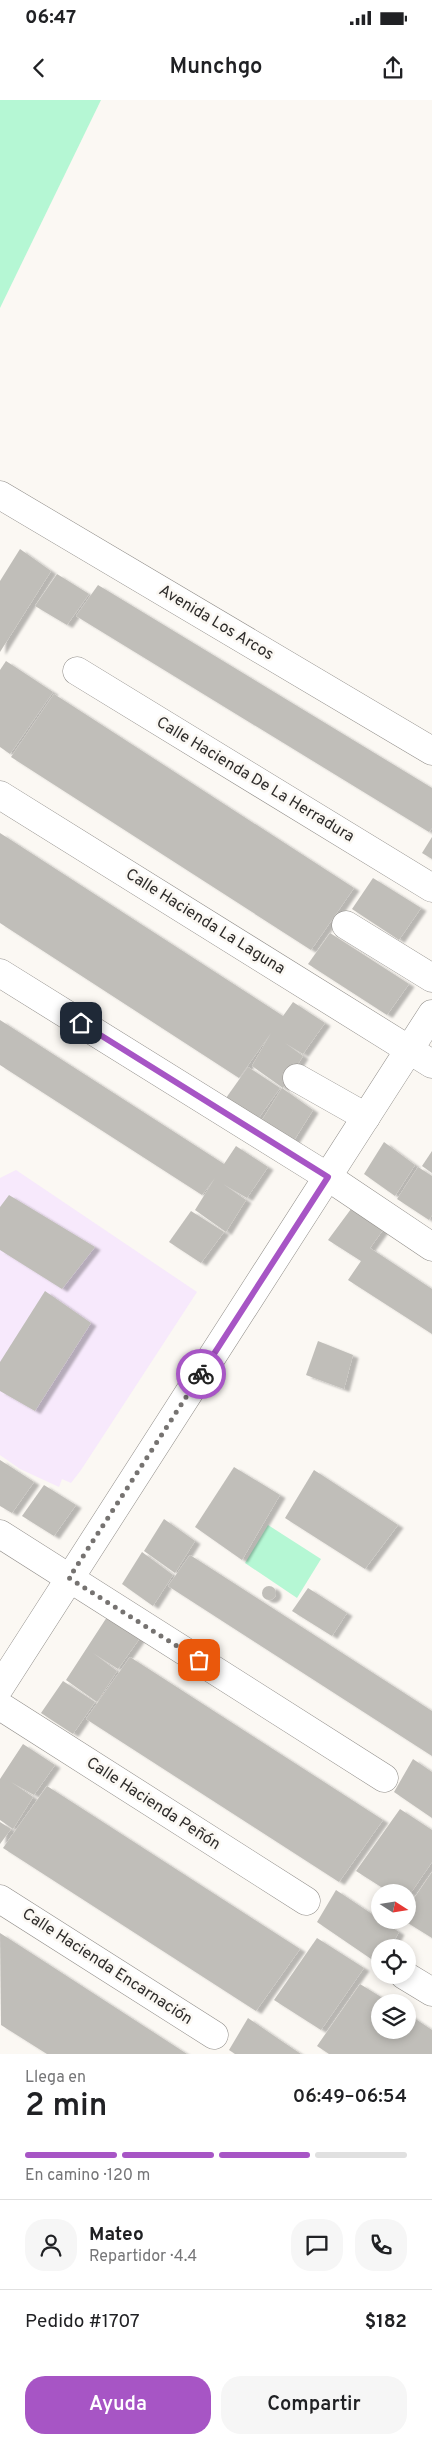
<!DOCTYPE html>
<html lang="es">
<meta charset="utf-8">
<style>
:root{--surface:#fff;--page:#f6f6f6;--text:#202124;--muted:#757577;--line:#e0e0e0;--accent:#a755c5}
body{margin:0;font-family:Overpass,sans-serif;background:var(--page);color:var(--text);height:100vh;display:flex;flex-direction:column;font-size:19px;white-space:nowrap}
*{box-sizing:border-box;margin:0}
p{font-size:16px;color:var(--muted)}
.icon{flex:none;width:28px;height:28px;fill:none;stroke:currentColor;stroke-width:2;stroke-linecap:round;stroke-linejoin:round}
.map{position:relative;height:1954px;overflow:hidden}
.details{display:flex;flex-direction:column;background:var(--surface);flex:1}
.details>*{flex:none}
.needle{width:32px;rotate:102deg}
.buttons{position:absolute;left:371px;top:1784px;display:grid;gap:10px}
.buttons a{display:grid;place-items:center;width:45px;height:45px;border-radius:50%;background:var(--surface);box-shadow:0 2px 8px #0003;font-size:25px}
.pin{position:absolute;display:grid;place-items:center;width:42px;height:42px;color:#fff;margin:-21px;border-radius:10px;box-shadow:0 2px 8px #0006}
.courier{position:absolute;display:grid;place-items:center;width:50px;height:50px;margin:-25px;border:4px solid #a755c5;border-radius:50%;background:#fff;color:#222;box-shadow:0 1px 6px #0007}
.head em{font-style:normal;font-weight:600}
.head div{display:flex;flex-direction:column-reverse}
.head{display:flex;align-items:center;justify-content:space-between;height:85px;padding:0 25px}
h1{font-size:32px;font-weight:600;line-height:38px}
.bar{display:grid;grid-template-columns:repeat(4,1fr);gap:8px 5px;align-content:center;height:60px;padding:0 25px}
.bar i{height:6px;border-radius:4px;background:var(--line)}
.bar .on{background:var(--accent)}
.bar p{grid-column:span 4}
.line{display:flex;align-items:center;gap:12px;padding:0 25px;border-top:1px solid var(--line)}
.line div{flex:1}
.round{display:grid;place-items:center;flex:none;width:52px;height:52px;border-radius:20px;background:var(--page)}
.primary-button{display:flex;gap:10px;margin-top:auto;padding:10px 25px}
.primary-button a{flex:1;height:58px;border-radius:20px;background:var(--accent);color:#fff;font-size:20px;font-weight:600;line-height:58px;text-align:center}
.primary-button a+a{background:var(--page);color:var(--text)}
.status{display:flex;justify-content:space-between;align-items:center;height:35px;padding:0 25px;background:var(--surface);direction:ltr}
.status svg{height:14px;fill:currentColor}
header{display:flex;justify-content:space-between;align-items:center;height:65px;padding:0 25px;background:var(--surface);font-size:22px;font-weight:600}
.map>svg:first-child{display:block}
.education{fill:#f7e9fc}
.green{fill:#b5f7d4}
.building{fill:#c0beb9;filter:url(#shadow)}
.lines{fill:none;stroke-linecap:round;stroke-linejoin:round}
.minor-casing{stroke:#908d89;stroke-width:29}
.minor{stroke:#fff;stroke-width:28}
.done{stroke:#767371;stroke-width:5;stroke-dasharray:0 9}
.route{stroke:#a755c5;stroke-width:6}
.labels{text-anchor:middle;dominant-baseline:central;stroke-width:5;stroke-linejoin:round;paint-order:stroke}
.street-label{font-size:16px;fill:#2e2c2b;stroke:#fbf8f3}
</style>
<div class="status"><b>06:47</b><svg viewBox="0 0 49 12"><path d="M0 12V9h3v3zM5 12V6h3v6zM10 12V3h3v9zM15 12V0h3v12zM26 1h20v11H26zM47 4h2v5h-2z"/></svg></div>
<header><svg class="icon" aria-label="back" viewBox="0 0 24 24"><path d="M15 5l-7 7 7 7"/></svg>Munchgo<svg class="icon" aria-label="share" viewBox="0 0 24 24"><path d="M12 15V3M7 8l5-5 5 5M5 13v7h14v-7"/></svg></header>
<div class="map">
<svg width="432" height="1954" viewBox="0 0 432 1954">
<defs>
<filter id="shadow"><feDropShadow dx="5.5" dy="3" stdDeviation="1" flood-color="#0004"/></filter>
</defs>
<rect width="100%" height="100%" fill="#fbf8f3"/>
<polygon class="education" points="16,1070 197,1192 81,1370 71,1383 62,1379 59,1387 20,1369 0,1355 0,1078"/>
<g class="green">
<polygon points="0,0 101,0 0,208"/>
<polygon points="268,1425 321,1459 297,1498 245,1463"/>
</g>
<g class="building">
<polygon points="20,449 51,471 0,552 0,481"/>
<polygon points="57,474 89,494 67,525 35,506"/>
<polygon points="98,485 432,688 432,728 429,732 76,516"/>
<polygon points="6,561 53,592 10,654 0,647 0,570"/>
<polygon points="54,594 354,788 311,850 11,657"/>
<polygon points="0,733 283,916 293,902 325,923 303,954 285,943 303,956 283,988 252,966 271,933 239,978 0,823"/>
<polygon points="432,737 432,759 422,753"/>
<polygon points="373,778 421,808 399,840 352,809"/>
<polygon points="330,833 409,884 387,915 308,864"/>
<polygon points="0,920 224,1064 236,1046 268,1067 247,1098 223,1084 246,1100 226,1132 195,1110 215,1078 202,1095 0,965"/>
<polygon points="248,967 280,988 258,1019 226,998"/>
<polygon points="282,988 313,1010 293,1042 262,1020"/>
<polygon points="384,1042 415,1065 395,1096 364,1074"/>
<polygon points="432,1051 432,1073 422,1066"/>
<polygon points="418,1067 432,1076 432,1115 429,1120 397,1099"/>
<polygon points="9,1095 95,1147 62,1189 0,1150 0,1107"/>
<polygon points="351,1109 383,1130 370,1148 432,1189 432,1234 348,1180 361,1161 328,1140"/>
<polygon points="191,1111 224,1132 201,1163 169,1142"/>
<polygon points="45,1191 91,1223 35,1311 0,1291 0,1262"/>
<polygon points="318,1241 353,1255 344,1289 306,1275"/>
<polygon points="0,1360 34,1382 12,1413 0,1406"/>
<polygon points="234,1367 280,1395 242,1460 195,1427"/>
<polygon points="314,1370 398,1425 365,1469 285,1418"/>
<polygon points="44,1385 76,1405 54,1436 22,1416"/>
<polygon points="164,1419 195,1441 175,1473 144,1451"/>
<polygon points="142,1452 173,1475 153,1506 122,1484"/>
<polygon points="190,1455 432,1611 432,1656 168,1486"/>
<circle cx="269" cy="1493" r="7"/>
<polygon points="308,1488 347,1513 332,1536 292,1511"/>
<polygon points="107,1517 140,1538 118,1569 93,1553 117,1571 97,1602 66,1580"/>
<polygon points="130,1557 383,1720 339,1782 86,1619"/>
<polygon points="63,1581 95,1602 73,1634 41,1613"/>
<polygon points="23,1644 55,1665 34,1695 11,1682 33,1697 13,1729 0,1720 0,1679"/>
<polygon points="413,1659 432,1672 432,1718 394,1692"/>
<polygon points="47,1686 300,1849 256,1911 3,1748"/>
<polygon points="400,1709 432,1730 432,1762 408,1797 408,1792 389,1792 356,1771"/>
<polygon points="0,1722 11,1729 0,1744"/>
<polygon points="432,1772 432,1838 403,1820 408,1820 408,1807"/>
<polygon points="336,1790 399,1832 390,1848 380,1848 380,1865 317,1822"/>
<polygon points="0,1833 45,1862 187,1954 47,1954 1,1925"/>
<polygon points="317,1838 364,1868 321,1930 274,1900"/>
<polygon points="360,1884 389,1902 380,1902 380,1930 408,1930 408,1914 432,1930 432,1954 329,1954 317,1946"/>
<polygon points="248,1918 280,1940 301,1954 235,1954 229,1950"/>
</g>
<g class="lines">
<g class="minor-casing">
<g id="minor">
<polyline points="0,395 432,651"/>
<polyline points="77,571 432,788"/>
<polyline points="0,695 432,964"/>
<polyline points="346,825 432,878"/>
<polyline points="0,873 328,1077 432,1147"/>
<polyline points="297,978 366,1017"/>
<polyline points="0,1434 384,1678"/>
<polyline points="0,1587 432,914"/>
<polyline points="0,1606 306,1801"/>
<polyline points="0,1799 214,1935"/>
<polyline points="404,1875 432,1892"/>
</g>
</g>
<use href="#minor" class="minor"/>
</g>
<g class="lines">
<polyline class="done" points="199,1560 69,1478 201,1274"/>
<polyline class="route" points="81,923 328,1077 201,1274"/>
</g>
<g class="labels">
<g class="street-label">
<text transform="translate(216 523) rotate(31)">Avenida Los Arcos</text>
<text transform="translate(255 680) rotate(31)">Calle Hacienda De La Herradura</text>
<text transform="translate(205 822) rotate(32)">Calle Hacienda La Laguna</text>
<text transform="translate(153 1704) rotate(33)">Calle Hacienda Peñón</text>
<text transform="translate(107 1867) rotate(33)">Calle Hacienda Encarnación</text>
</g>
</g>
</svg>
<div class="buttons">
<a><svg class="needle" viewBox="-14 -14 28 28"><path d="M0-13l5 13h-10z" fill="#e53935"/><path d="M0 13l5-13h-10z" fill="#757577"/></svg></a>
<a><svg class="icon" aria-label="locate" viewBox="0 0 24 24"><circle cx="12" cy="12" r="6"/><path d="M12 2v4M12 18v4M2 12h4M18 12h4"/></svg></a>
<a><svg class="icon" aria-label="layers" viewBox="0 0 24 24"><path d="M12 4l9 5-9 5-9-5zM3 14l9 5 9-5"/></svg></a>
</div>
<div class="pin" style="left:199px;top:1560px;background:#ea580c"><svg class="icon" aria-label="bag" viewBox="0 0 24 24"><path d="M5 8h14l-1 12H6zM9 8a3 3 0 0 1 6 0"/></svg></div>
<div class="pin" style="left:81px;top:923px;background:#1f2937"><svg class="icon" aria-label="home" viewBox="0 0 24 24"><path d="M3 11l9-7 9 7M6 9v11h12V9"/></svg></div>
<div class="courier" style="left:201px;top:1274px"><svg class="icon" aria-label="bike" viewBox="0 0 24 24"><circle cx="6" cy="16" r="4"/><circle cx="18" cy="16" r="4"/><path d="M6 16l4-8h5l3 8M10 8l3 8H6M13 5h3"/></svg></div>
</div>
<section class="details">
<div class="head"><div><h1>2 min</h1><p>Llega en</p></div><em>06:49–06:54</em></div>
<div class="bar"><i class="on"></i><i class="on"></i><i class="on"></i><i></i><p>En camino · 120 m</p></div>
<div class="line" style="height:90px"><a class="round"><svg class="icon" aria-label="person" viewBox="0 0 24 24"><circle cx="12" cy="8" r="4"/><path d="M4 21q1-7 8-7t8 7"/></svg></a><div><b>Mateo</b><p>Repartidor · 4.4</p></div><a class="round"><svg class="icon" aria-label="chat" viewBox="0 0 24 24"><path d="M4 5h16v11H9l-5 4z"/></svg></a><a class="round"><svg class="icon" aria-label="phone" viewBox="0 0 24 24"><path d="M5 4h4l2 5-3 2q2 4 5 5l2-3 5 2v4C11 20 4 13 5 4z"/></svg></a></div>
<div class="line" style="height:65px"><div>Pedido #1707</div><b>$182</b></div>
<div class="primary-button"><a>Ayuda</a><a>Compartir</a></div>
</section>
